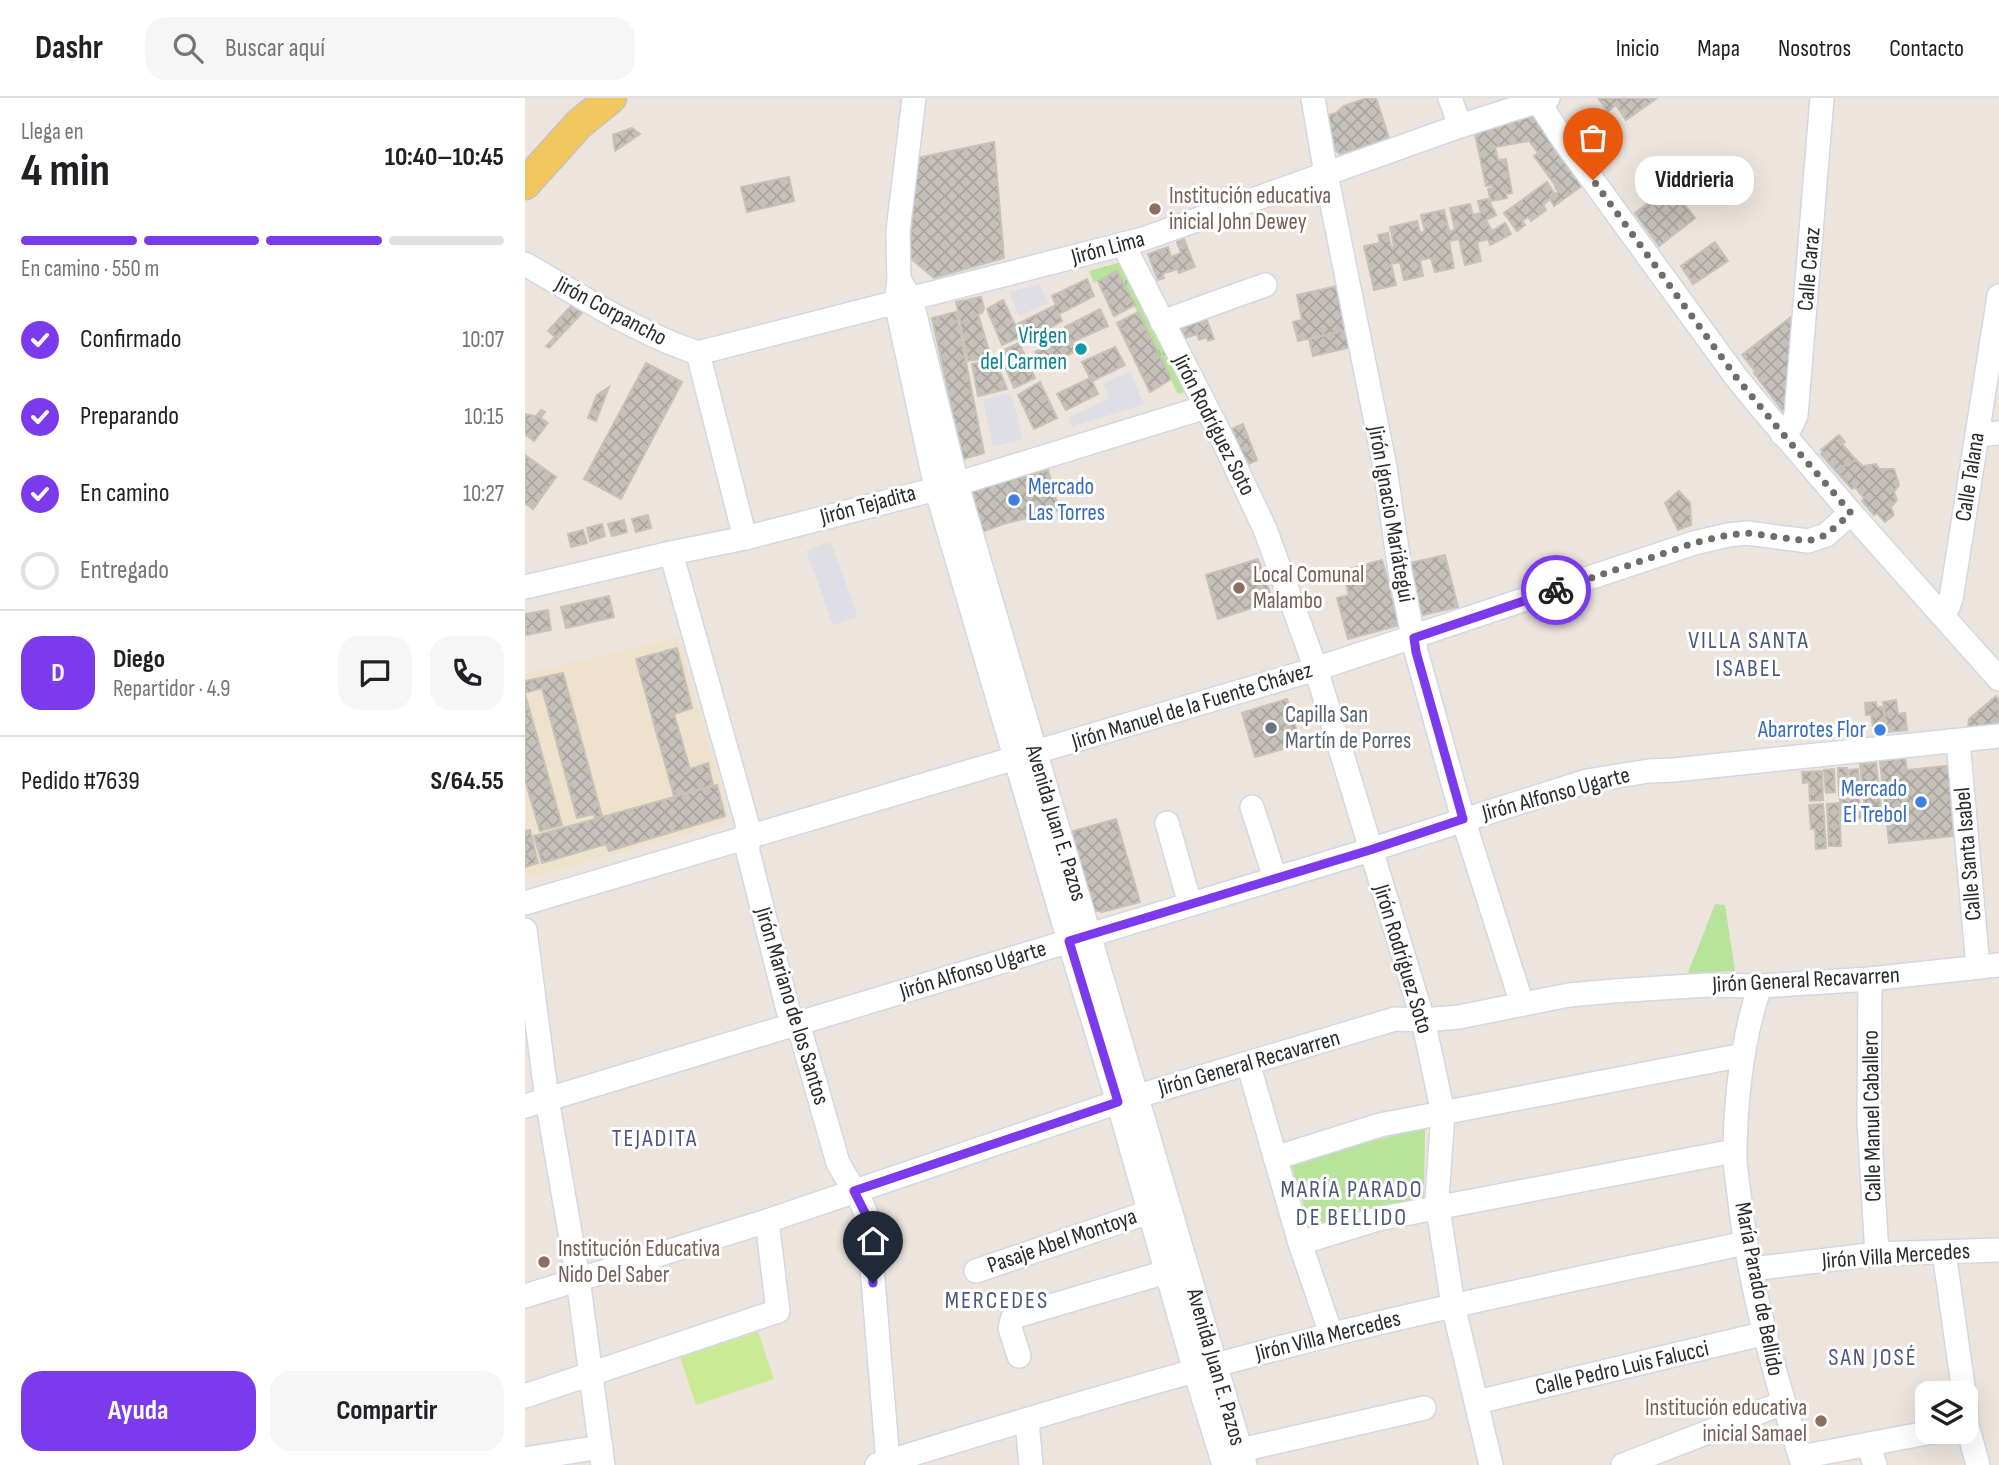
<!DOCTYPE html>
<html lang="es">
<meta charset="utf-8">
<style>
:root{--surface:#fff;--page:#f6f6f6;--text:#202124;--muted:#757577;--line:#e0e0e0;--accent:#7c3aed}
body{margin:0;font-family:"Sofia Sans Condensed",sans-serif;background:var(--page);color:var(--text);height:100vh;display:flex;flex-direction:column;font-size:26px;white-space:nowrap}
*{box-sizing:border-box;margin:0}
p{font-size:23px;color:var(--muted)}
.icon{flex:none;width:38px;height:38px;fill:none;stroke:currentColor;stroke-width:2;stroke-linecap:round;stroke-linejoin:round}
.map{position:relative;flex:1;overflow:hidden}
.side{display:flex;flex-direction:column;background:var(--surface);width:525px}
.side>*{flex:none}
.controls{position:absolute;left:1390px;top:1283px;display:grid;gap:14px}
.controls a{display:grid;place-items:center;width:63px;height:63px;border-radius:14px;background:var(--surface);box-shadow:0 7px 28px #0002;font-size:35px}
.pin{position:absolute;display:grid;place-items:center;width:60px;height:60px;color:#fff;margin:-72px -30px;border-radius:50% 50% 50% 0;rotate:-45deg;box-shadow:0 0 7px #0007}
.pin .icon{rotate:45deg}
.courier{position:absolute;display:grid;place-items:center;width:70px;height:70px;margin:-35px;border:5px solid #7c3aed;border-radius:50%;background:#fff;color:#222;box-shadow:0 2px 9px #0007}
.bubble{position:absolute;height:49px;border-radius:21px;background:var(--surface);box-shadow:0 7px 28px #0002;font-size:23px;font-weight:700;line-height:49px;text-align:center}
.headline em{font-style:normal;font-weight:700}
.headline div{display:flex;flex-direction:column-reverse}
.headline{display:flex;align-items:center;justify-content:space-between;height:119px;padding:0 21px}
h1{font-size:46px;font-weight:700;line-height:52px}
.bar{display:grid;grid-template-columns:repeat(4,1fr);gap:10px 7px;align-content:center;height:84px;padding:0 21px}
.bar i{height:9px;border-radius:5px;background:var(--line)}
.bar .active{background:var(--accent)}
.bar p{grid-column:span 4}
.line{display:flex;align-items:center;gap:18px;padding:0 21px;border-top:2px solid var(--line)}
.line div{flex:1}
.round{display:grid;place-items:center;flex:none;width:74px;height:74px;border-radius:21px;background:var(--page)}
ol{padding:0 21px;list-style:none}
li{display:flex;align-items:center;gap:21px;height:77px}
li p{margin-inline-start:auto}
li .icon{padding:7px;border-radius:50%;background:var(--accent);color:#fff;stroke-width:4}
li:last-child{color:var(--muted)}
li i{width:38px;height:38px;border:4px solid var(--line);border-radius:50%}
.cta{display:flex;gap:14px;margin-top:auto;padding:14px 21px}
.cta a{flex:1;height:80px;border-radius:21px;background:var(--accent);color:#fff;font-size:28px;font-weight:700;line-height:80px;text-align:center}
.cta a+a{background:var(--page);color:var(--text)}
header{display:flex;align-items:center;gap:42px;box-sizing:border-box;height:98px;padding:0 35px;background:var(--surface);border-bottom:2px solid var(--line)}
header strong{font-size:33px}
nav{display:flex;gap:38px;margin-inline-start:auto;font-size:24px}
.search{width:490px;height:63px;background:var(--page);display:flex;align-items:center;gap:18px;box-sizing:border-box;padding:0 24px;border-radius:21px;color:var(--muted);font-size:26px}
main{display:flex;flex:1;min-height:0}
.map>svg:first-child{display:block}
.industrial{fill:#e0dee5}
.education{fill:#eee2cd}
.grass{fill:url(#grass-tufts)}
.park{fill:#b7e39a}
.pitch{fill:#cbea96}
.building{fill:url(#building-cross-hatch);stroke:#c8c1b7;stroke-width:2}
.lines{fill:none;stroke-linecap:round;stroke-linejoin:round}
.minor-casing{stroke:#d3d7e4;stroke-width:26}
.major-casing{stroke:#c4c4c4;stroke-width:33}
.minor{stroke:#fff;stroke-width:23}
.major{stroke:#f0c75f;stroke-width:30}
.done{stroke:#6f6c69;stroke-width:7;stroke-dasharray:0 12.6}
.route{stroke:#7c3aed;stroke-width:9}
.education-dot{fill:#8d6e63;stroke:#fff;stroke-width:2.5}
.culture-dot{fill:#0f9aa8;stroke:#fff;stroke-width:2.5}
.shop-dot{fill:#3f7fe0;stroke:#fff;stroke-width:2.5}
.worship-dot{fill:#6b7280;stroke:#fff;stroke-width:2.5}
.labels{text-anchor:middle;dominant-baseline:central;stroke-width:6;stroke-linejoin:round;paint-order:stroke}
.education-label{font-size:23px;fill:#785e54;stroke:#fff;text-anchor:start}
.street-label{font-size:23px;fill:#2b2b2b;stroke:#fff}
.culture-label{font-size:23px;fill:#0d838f;stroke:#fff;text-anchor:end}
.shop-label{font-size:23px;fill:#366cbe;stroke:#fff;text-anchor:end}
.worship-label{font-size:23px;fill:#5b616d;stroke:#fff;text-anchor:start}
.neighbourhood-label{font-size:24px;letter-spacing:2px;fill:#4b577c;stroke:#fff}
</style>
<header>
<strong>Dashr</strong>
<div class="search"><svg class="icon" aria-label="search" viewBox="0 0 24 24"><circle cx="10" cy="10" r="6"/><path d="M15 15l6 6"/></svg>Buscar aquí</div>
<nav><a>Inicio</a><a>Mapa</a><a>Nosotros</a><a>Contacto</a></nav>
</header>
<main>
<section class="side">
<div class="headline"><div><h1>4 min</h1><p>Llega en</p></div><em>10:40–10:45</em></div>
<div class="bar"><i class="active"></i><i class="active"></i><i class="active"></i><i></i><p>En camino · 550 m</p></div>
<ol>
<li><svg class="icon" aria-label="check" viewBox="0 0 24 24"><path d="M5 12l5 5 9-10"/></svg>Confirmado<p>10:07</p></li>
<li><svg class="icon" aria-label="check" viewBox="0 0 24 24"><path d="M5 12l5 5 9-10"/></svg>Preparando<p>10:15</p></li>
<li><svg class="icon" aria-label="check" viewBox="0 0 24 24"><path d="M5 12l5 5 9-10"/></svg>En camino<p>10:27</p></li>
<li><i></i>Entregado</li>
</ol>
<div class="line" style="height:126px"><b class="round" style="background:var(--accent);color:#fff">D</b><div><b>Diego</b><p>Repartidor · 4.9</p></div><a class="round"><svg class="icon" aria-label="chat" viewBox="0 0 24 24"><path d="M4 5h16v11H9l-5 4z"/></svg></a><a class="round"><svg class="icon" aria-label="phone" viewBox="0 0 24 24"><path d="M5 4h4l2 5-3 2q2 4 5 5l2-3 5 2v4C11 20 4 13 5 4z"/></svg></a></div>
<div class="line" style="height:91px"><div>Pedido #7639</div><b>S/64.55</b></div>
<div class="cta"><a>Ayuda</a><a>Compartir</a></div>
</section>
<div class="map">
<svg width="1474" height="1367" viewBox="0 0 1474 1367">
<defs>
<pattern id="grass-tufts" width="24" height="20" patternUnits="userSpaceOnUse" patternTransform="scale(1.75)"><rect width="24" height="20" fill="#b7e39a"/><path d="M3 7l-1-3M5 7V3M7 7l1-3M15 17l-1-3M17 17v-4M19 17l1-3" fill="none" stroke="#9ec385"/></pattern>
<pattern id="building-cross-hatch" width="8" height="8" patternUnits="userSpaceOnUse" patternTransform="scale(1.75)"><rect width="8" height="8" fill="#c5c0b9"/><path d="M0 0l8 8M0 8l8-8" fill="none" stroke="#a9a59f"/></pattern>
</defs>
<rect width="100%" height="100%" fill="#ede5dd"/>
<g class="industrial">
<polygon points="515,186 523,205 494,218 484,194"/>
<polygon points="605,273 619,306 547,329 543,320 584,300 578,286"/>
<polygon points="486,295 498,341 468,349 458,302"/>
<polygon points="306,444 333,519 308,527 281,452"/>
</g>
<polygon class="education" points="153,539 205,719 197,726 0,781 0,576"/>
<polygon class="grass" points="596,164 659,294 653,296 592,173 569,185 564,173"/>
<g class="park">
<polygon points="1190,806 1200,807 1210,873 1163,875"/>
<polygon points="900,1030 899,1099 786,1130 765,1063"/>
</g>
<polygon class="pitch" points="233,1234 249,1281 171,1307 155,1259"/>
<g class="building">
<polygon points="842,0 851,0 864,40 815,56 810,52 803,17 811,15 819,8"/>
<polygon points="1073,0 1132,0 1101,22 1091,7 1083,13"/>
<polygon points="1009,18 1058,87 1029,108 1025,101 1018,107 1021,112 1006,123 1003,119 997,123 1000,127 992,133 979,115 1022,84 1030,96 1033,94 1030,89 1034,86 1033,84 1030,87 1009,58 1013,55 1004,43 970,49 973,62 981,61 987,95 981,96 982,100 966,103 963,91 968,90 967,87 961,88 949,31"/>
<polygon points="107,30 115,36 90,53 88,37"/>
<polygon points="469,44 479,160 409,180 384,159 392,60"/>
<polygon points="264,79 269,103 222,114 216,89"/>
<polygon points="1149,86 1157,97 1154,99 1170,120 1134,148 1110,115"/>
<polygon points="963,101 971,117 961,122 967,133 980,125 986,136 965,147 963,141 952,144 956,163 940,167 934,141 924,143 929,170 910,174 906,160 895,162 898,178 879,182 875,164 866,166 871,187 849,192 839,148 855,145 853,137 863,135 866,149 869,148 865,129 892,123 895,135 900,133 896,117 919,112 924,133 930,132 925,110 945,106 948,117 956,115 953,103"/>
<polygon points="659,141 670,169 654,175 652,171 637,176 639,180 633,182 623,156 643,149 646,159 656,155 652,144"/>
<polygon points="1190,144 1203,163 1168,186 1156,168"/>
<polygon points="592,173 610,207 589,218 573,183"/>
<polygon points="562,181 569,198 534,216 537,223 504,241 502,236 477,247 462,211 478,202 490,227 531,207 527,198"/>
<polygon points="812,188 822,232 773,243 768,224 777,222 772,197"/>
<polygon points="456,199 459,210 457,215 453,216 466,260 443,263 431,204"/>
<polygon points="46,208 58,214 24,250 21,248 30,239 23,233"/>
<polygon points="575,211 583,228 547,244 551,253 517,270 510,254 544,236 540,229"/>
<polygon points="1275,212 1265,307 1258,313 1229,275 1231,274 1217,257"/>
<polygon points="431,214 459,355 438,361 407,220"/>
<polygon points="613,214 646,281 625,294 592,225"/>
<polygon points="680,217 689,241 683,243 682,239 674,242 672,236 660,240 655,227"/>
<polygon points="822,232 826,249 788,258 784,241"/>
<polygon points="494,245 510,280 489,290 474,254"/>
<polygon points="590,249 600,267 567,283 573,296 541,312 532,296 565,280 557,264"/>
<polygon points="470,261 482,291 453,298 447,266"/>
<polygon points="121,265 157,284 96,401 59,381"/>
<polygon points="515,284 532,320 509,331 493,297"/>
<polygon points="84,289 71,323 63,320 72,297"/>
<polygon points="16,312 20,314 16,320 23,325 9,343 0,336 0,316 11,318"/>
<polygon points="718,326 732,362 722,367 706,331"/>
<polygon points="1314,337 1320,344 1317,346 1331,362 1310,372 1296,356 1298,354 1296,352"/>
<polygon points="0,357 31,379 8,411 0,405"/>
<polygon points="1331,362 1338,368 1351,366 1354,371 1369,371 1374,387 1369,394 1372,402 1366,409 1369,417 1360,424 1352,415 1349,417 1337,403 1339,400 1330,389 1327,391 1310,372"/>
<polygon points="523,372 534,412 478,426 457,434 444,392"/>
<polygon points="1154,393 1165,405 1166,427 1153,432 1140,405"/>
<polygon points="123,417 126,430 111,434 107,421"/>
<polygon points="99,422 102,434 87,438 83,426"/>
<polygon points="77,426 80,438 65,443 62,430"/>
<polygon points="58,432 62,445 46,449 43,436"/>
<polygon points="920,457 933,509 898,517 891,512 881,466"/>
<polygon points="733,461 748,503 693,521 681,477"/>
<polygon points="857,462 875,527 823,541 812,500 824,497 817,473"/>
<polygon points="84,498 89,519 41,530 36,509"/>
<polygon points="23,512 26,532 1,537 0,516"/>
<polygon points="152,550 167,610 149,616 165,671 183,665 188,687 149,698 111,561"/>
<polygon points="38,575 77,718 70,720 69,716 52,720 17,590 0,595 0,583"/>
<polygon points="0,596 37,727 15,733 0,682"/>
<polygon points="1471,598 1474,602 1474,625 1443,629 1444,621"/>
<polygon points="762,601 776,646 730,659 717,615"/>
<polygon points="1371,602 1373,616 1380,615 1382,632 1362,634 1358,604"/>
<polygon points="1351,604 1352,609 1358,609 1362,634 1349,636 1346,616 1341,617 1340,605"/>
<polygon points="1380,660 1382,672 1429,667 1436,737 1364,745 1355,663"/>
<polygon points="1351,665 1356,710 1340,712 1335,666"/>
<polygon points="1313,670 1322,670 1324,698 1314,698"/>
<polygon points="1309,671 1310,694 1301,695 1299,672"/>
<polygon points="1333,671 1335,697 1326,698 1324,672"/>
<polygon points="1297,673 1298,702 1285,703 1284,684 1278,685 1277,674"/>
<polygon points="192,687 200,718 84,753 81,746 17,765 9,738"/>
<polygon points="1334,700 1336,720 1316,722 1315,701"/>
<polygon points="1314,705 1316,748 1304,748 1302,706"/>
<polygon points="1298,706 1301,750 1291,751 1290,731 1286,731 1284,707"/>
<polygon points="591,721 615,804 577,814 568,812 545,734"/>
<polygon points="5,732 13,765 0,769 0,733"/>
</g>
<g class="lines">
<g class="minor-casing">
<g id="minor">
<polyline points="389,0 373,133 374,182 371,204 411,390 544,843 593,1004 670,1273 699,1367"/>
<polyline points="788,0 801,76 860,369 875,473 891,553 938,721 997,906"/>
<polyline points="925,0 935,28"/>
<polyline points="1013,3 1037,40 1211,279 1233,306 1326,415 1474,581"/>
<polyline points="598,146 695,336 740,431 791,571 898,922 918,1015 912,1101 913,1111 928,1207 966,1367"/>
<path d="M0,166c54,31 114,70 173,89"/>
<polyline points="374,182 386,201 434,394 720,1367"/>
<polyline points="637,224 740,187"/>
<polyline points="173,255 618,141 935,28 1023,0"/>
<polyline points="173,255 220,440"/>
<polyline points="1257,336 1266,328 1271,317 1297,0"/>
<polyline points="1452,337 1474,335"/>
<polyline points="146,455 222,725 223,754 263,912 277,939 313,1065 337,1106 343,1121 363,1364"/>
<polyline points="0,489 146,455 220,440 431,386 681,309"/>
<polyline points="1416,516 1423,509 1426,501 1474,198"/>
<polyline points="1433,643 1453,869"/>
<polyline points="727,709 750,780"/>
<polyline points="642,725 665,806"/>
<polyline points="0,805 791,571 1169,445 1203,437 1222,435 1283,443 1301,437 1326,415"/>
<polyline points="0,832 22,1001 53,1181 78,1367"/>
<polyline points="1345,881 1344,1024 1352,1156"/>
<path d="M1235,888c-17,50 -24,110 -25,163 -1,17 3,35 5,53 10,88 36,178 63,263"/>
<polyline points="723,965 775,1145 806,1236"/>
<polyline points="0,1008 845,752 1062,683 1124,673 1149,672 1474,638"/>
<polyline points="750,1060 855,1027 1218,957"/>
<polyline points="775,1145 853,1121 1209,1053"/>
<polyline points="1419,1154 1439,1295"/>
<polyline points="1226,1171 1352,1156 1474,1152"/>
<polyline points="451,1173 624,1114"/>
<polyline points="0,1198 242,1123 593,1004 870,921 898,922 934,919 1044,897 1089,893 1182,887 1235,888 1345,881 1474,867"/>
<polyline points="494,1258 485,1230 488,1219 641,1174"/>
<polyline points="0,1298 253,1213 242,1123"/>
<polyline points="1440,1301 1442,1327 1453,1367"/>
<polyline points="952,1304 1241,1235"/>
<polyline points="502,1323 506,1367"/>
<polyline points="1343,1346 1350,1367"/>
<polyline points="716,1352 899,1310"/>
<polyline points="1276,1359 1407,1334"/>
<polyline points="0,1361 76,1349"/>
<path d="M352,1367c150,-46 302,-92 453,-130 138,-35 277,-62 415,-92"/>
<polyline points="1098,1367 1258,1305"/>
</g>
</g>
<g class="major-casing">
<polyline id="major" points="0,86 54,26 86,0"/>
</g>
<use href="#minor" class="minor"/>
<use href="#major" class="major"/>
</g>
<g class="lines">
<polyline class="done" points="1031,492 1169,445 1203,437 1222,435 1283,443 1301,437 1326,415 1257,335 1211,279 1068,82"/>
<polyline class="route" points="348,1185 343,1121 329,1093 593,1004 544,843 845,752 938,721 891,554 889,540 1031,492"/>
</g>
<g class="education-dot">
<circle cx="630" cy="111" r="7"/>
<circle cx="714" cy="490" r="7"/>
<circle cx="19" cy="1164" r="7"/>
<circle cx="1296" cy="1323" r="7"/>
</g>
<circle class="culture-dot" cx="556" cy="251" r="7"/>
<g class="shop-dot">
<circle cx="489" cy="402" r="7"/>
<circle cx="1355" cy="632" r="7"/>
<circle cx="1396" cy="704" r="7"/>
</g>
<circle class="worship-dot" cx="746" cy="630" r="7"/>
<g class="labels">
<g class="education-label">
<text x="644" y="98">Institución educativa<tspan x="644" dy="26">inicial John Dewey</tspan></text>
<text x="728" y="477">Local Comunal<tspan x="728" dy="26">Malambo</tspan></text>
<text x="33" y="1151">Institución Educativa<tspan x="33" dy="26">Nido Del Saber</tspan></text>
<text x="1282" y="1310" text-anchor="end">Institución educativa<tspan x="1282" dy="26">inicial Samael</tspan></text>
</g>
<g class="street-label">
<text transform="translate(583 150) rotate(-15)">Jirón Lima</text>
<text transform="translate(1284 171) rotate(-85)">Calle Caraz</text>
<text transform="translate(86 213) rotate(28)">Jirón Corpancho</text>
<text transform="translate(689 327) rotate(63)">Jirón Rodríguez Soto</text>
<text transform="translate(1445 379) rotate(-81)">Calle Talana</text>
<text transform="translate(343 407) rotate(-15)">Jirón Tejadita</text>
<text transform="translate(866 416) rotate(80)">Jirón Ignacio Mariátegui</text>
<text transform="translate(667 608) rotate(-17)">Jirón Manuel de la Fuente Chávez</text>
<text transform="translate(1031 696) rotate(-15)">Jirón Alfonso Ugarte</text>
<text transform="translate(531 725) rotate(73)">Avenida Juan E. Pazos</text>
<text transform="translate(1443 756) rotate(-95)">Calle Santa Isabel</text>
<text transform="translate(878 861) rotate(73)">Jirón Rodríguez Soto</text>
<text transform="translate(448 872) rotate(-17)">Jirón Alfonso Ugarte</text>
<text transform="translate(1281 882) rotate(-3)">Jirón General Recavarren</text>
<text transform="translate(267 908) rotate(73)">Jirón Mariano de los Santos</text>
<text transform="translate(724 965) rotate(-16)">Jirón General Recavarren</text>
<text transform="translate(1347 1018) rotate(-91)">Calle Manuel Caballero</text>
<text transform="translate(537 1143) rotate(-19)">Pasaje Abel Montoya</text>
<text transform="translate(1371 1158) rotate(-4)">Jirón Villa Mercedes</text>
<text transform="translate(1234 1191) rotate(79)">María Parado de Bellido</text>
<text transform="translate(803 1238) rotate(-14)">Jirón Villa Mercedes</text>
<text transform="translate(691 1269) rotate(74)">Avenida Juan E. Pazos</text>
<text transform="translate(1097 1270) rotate(-13)">Calle Pedro Luis Falucci</text>
</g>
<g class="culture-label">
<text x="542" y="238">Virgen<tspan x="542" dy="26">del Carmen</tspan></text>
</g>
<g class="shop-label">
<text x="503" y="389" text-anchor="start">Mercado<tspan x="503" dy="26">Las Torres</tspan></text>
<text x="1341" y="632">Abarrotes Flor</text>
<text x="1382" y="691">Mercado<tspan x="1382" dy="26">El Trebol</tspan></text>
</g>
<g class="worship-label">
<text x="760" y="617">Capilla San<tspan x="760" dy="26">Martín de Porres</tspan></text>
</g>
<g class="neighbourhood-label">
<text x="1224" y="542">VILLA SANTA<tspan x="1224" dy="28">ISABEL</tspan></text>
<text x="130" y="1040">TEJADITA</text>
<text x="827" y="1091">MARÍA PARADO<tspan x="827" dy="28">DE BELLIDO</tspan></text>
<text x="472" y="1202">MERCEDES</text>
<text x="1348" y="1259">SAN JOSÉ</text>
</g>
</g>
</svg>
<div class="controls">
<a><svg class="icon" aria-label="layers" viewBox="0 0 24 24"><path d="M12 4l9 5-9 5-9-5zM3 14l9 5 9-5"/></svg></a>
</div>
<div class="pin" style="left:1068px;top:82px;background:#ea580c"><svg class="icon" aria-label="bag" viewBox="0 0 24 24"><path d="M5 8h14l-1 12H6zM9 8a3 3 0 0 1 6 0"/></svg></div>
<div class="pin" style="left:348px;top:1185px;background:#1f2937"><svg class="icon" aria-label="home" viewBox="0 0 24 24"><path d="M3 11l9-7 9 7M6 9v11h12V9"/></svg></div>
<div class="courier" style="left:1031px;top:492px"><svg class="icon" aria-label="bike" viewBox="0 0 24 24"><circle cx="6" cy="16" r="4"/><circle cx="18" cy="16" r="4"/><path d="M6 16l4-8h5l3 8M10 8l3 8H6M13 5h3"/></svg></div>
<div class="bubble" style="left:1110px;top:58px;width:119px">Viddrieria</div>
</div>
</main>
